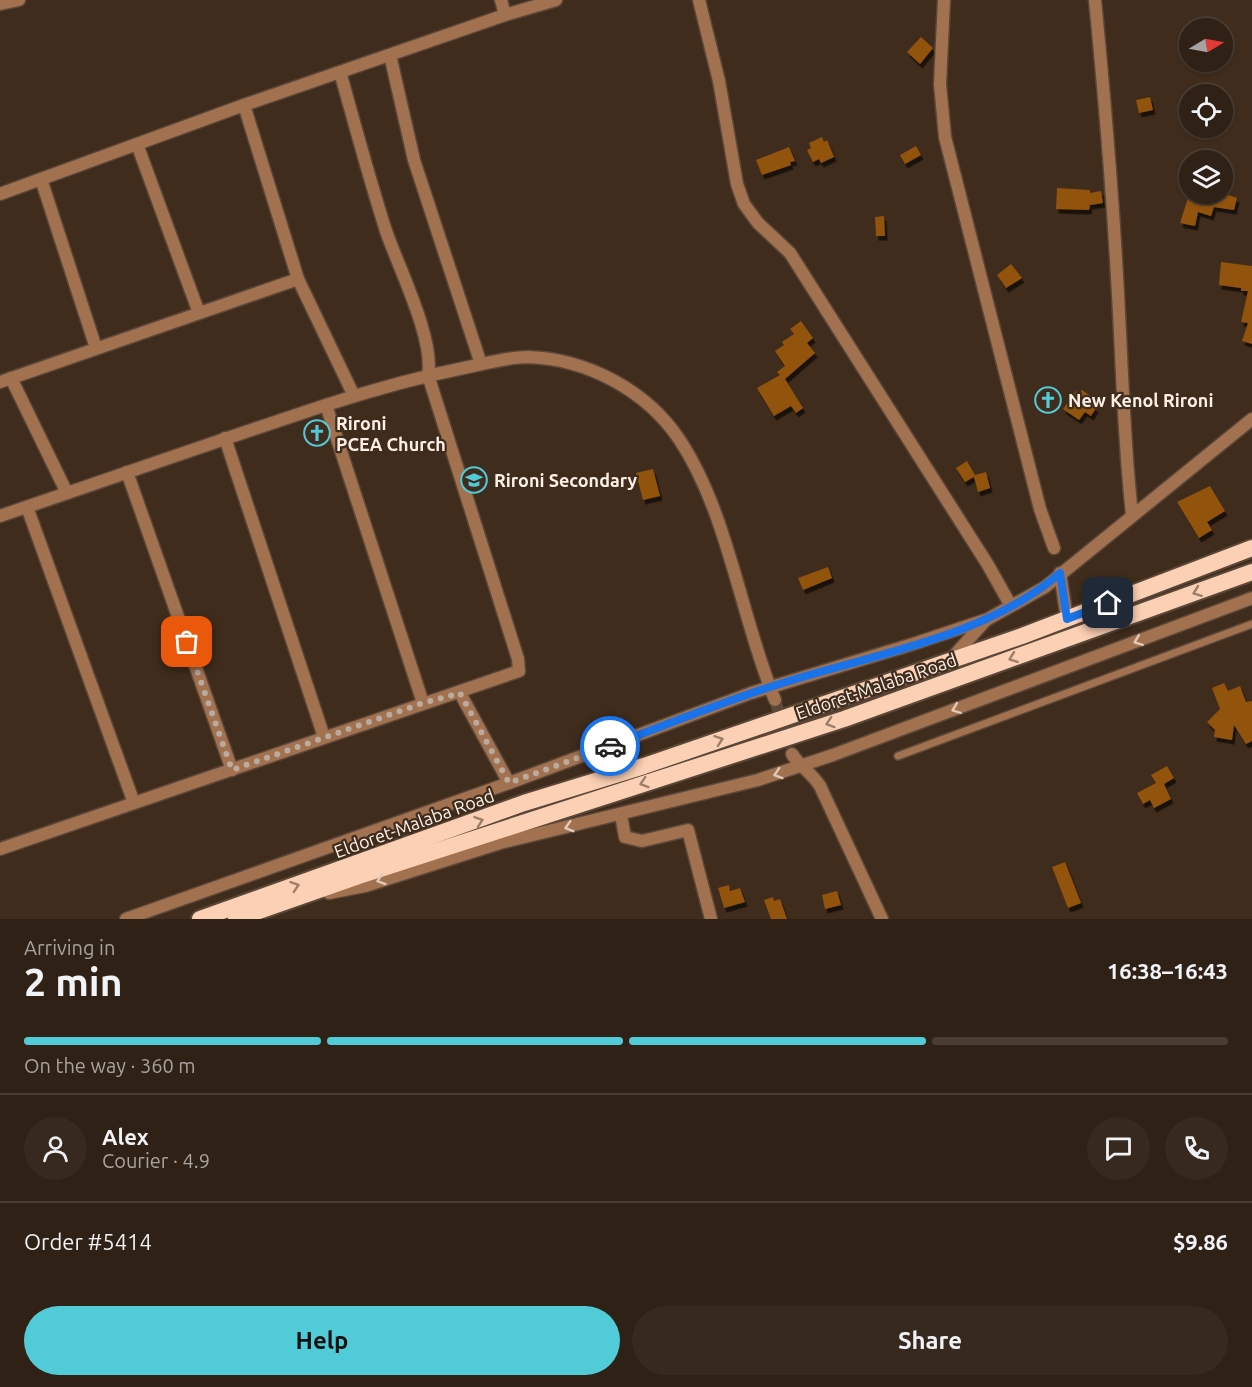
<!DOCTYPE html>
<meta charset="utf-8">
<style>
:root{--surface:#2f2115;--page:#37291e;--text:#f1f3f6;--muted:#a7a3a0;--line:#4a3e34;--accent:#52cbd9}
body{margin:0;font-family:Ubuntu,sans-serif;background:var(--page);color:var(--text);height:100vh;display:flex;flex-direction:column;font-size:22px;white-space:nowrap}
*{box-sizing:border-box;margin:0}
p{font-size:20px;color:var(--muted)}
.icon{flex:none;width:33px;height:33px;fill:none;stroke:currentColor;stroke-width:2;stroke-linecap:round;stroke-linejoin:round}
.map{position:relative;height:919px;overflow:hidden}
.panel{display:flex;flex-direction:column;background:var(--surface);flex:1}
.panel>*{flex:none}
.needle{width:39px;rotate:80deg}
.controls{position:absolute;left:1179px;top:18px;display:grid;gap:12px}
.controls a{display:grid;place-items:center;width:54px;height:54px;border-radius:50%;background:var(--surface);box-shadow:0 2px 4px #0004,0 0 0 2px var(--line);font-size:30px}
.pin{position:absolute;display:grid;place-items:center;width:51px;height:51px;color:#fff;margin:-26px;border-radius:12px;box-shadow:0 3px 9px #0006}
.courier{position:absolute;display:grid;place-items:center;width:60px;height:60px;margin:-30px;border:4px solid #1a73e8;border-radius:50%;background:#fff;color:#222;box-shadow:0 2px 8px #0007}
.overview em{font-style:normal;font-weight:700}
.overview div{display:flex;flex-direction:column-reverse}
.overview{display:flex;align-items:center;justify-content:space-between;height:102px;padding:0 24px}
h1{font-size:39px;font-weight:700;line-height:45px}
.bar{display:grid;grid-template-columns:repeat(4,1fr);gap:9px 6px;align-content:center;height:72px;padding:0 24px}
.bar i{height:8px;border-radius:4px;background:var(--line)}
.bar .on{background:var(--accent)}
.bar p{grid-column:span 4}
.line{display:flex;align-items:center;gap:15px;padding:0 24px;border-top:2px solid var(--line)}
.line div{flex:1}
.round{display:grid;place-items:center;flex:none;width:63px;height:63px;border-radius:32px;background:var(--page)}
.button{display:flex;gap:12px;margin-top:auto;padding:12px 24px}
.button a{flex:1;height:69px;border-radius:36px;background:var(--accent);color:#111;font-size:24px;font-weight:700;line-height:69px;text-align:center}
.button a+a{background:var(--page);color:var(--text)}
.map>svg:first-child{display:block}
.building{fill:#92520d;filter:url(#shadow)}
.lines{fill:none;stroke-linecap:round;stroke-linejoin:round}
.minor-tunnel{stroke:#5c493a;stroke-width:12;stroke-dasharray:12 6;stroke-linecap:butt}
.service-casing{stroke:#5a4738;stroke-width:10}
.minor-casing{stroke:#5a4738;stroke-width:15}
.trunk-casing{stroke:#5a4738;stroke-width:20}
.service{stroke:#a27150;stroke-width:7}
.minor{stroke:#a27150;stroke-width:12}
.trunk{stroke:#fbd0b4;stroke-width:16}
.oneway{stroke:#9d7e68}
.oneway2{stroke:#e2cab9}
.done{stroke:#baab9f;stroke-width:6;stroke-dasharray:0 10.8}
.route{stroke:#1a73e8;stroke-width:8}
.labels{text-anchor:middle;dominant-baseline:central;stroke-width:4.5;stroke-linejoin:round;paint-order:stroke}
.poi-label{font-size:18px;font-weight:bold;fill:#fdf0e6;stroke:#3f2c1c;text-anchor:start}
.street-label{font-size:18px;fill:#fdf0e6;stroke:#3f2c1c}
</style>
<div class="map">
<svg width="1252" height="919" viewBox="0 0 1252 919">
<defs>
<filter id="shadow"><feDropShadow dx="2.5" dy="4.5" stdDeviation="0" flood-color="#0009"/></filter>
</defs>
<rect width="100%" height="100%" fill="#3f2c1c"/>
<g class="building">
<polygon points="921,37 933,48 920,64 907,52"/>
<polygon points="1150,97 1153,110 1139,113 1136,100"/>
<polygon points="822,137 824,142 827,140 834,157 821,163 819,159 813,162 807,150 811,148 809,143"/>
<polygon points="916,146 921,155 905,164 900,155"/>
<polygon points="789,147 795,161 790,162 791,165 762,175 756,160"/>
<polygon points="1057,188 1090,190 1090,193 1101,191 1103,203 1090,205 1089,210 1056,209"/>
<polygon points="1198,194 1217,198 1219,194 1226,194 1237,198 1234,210 1214,207 1211,216 1198,212 1195,226 1180,223 1188,198 1195,200"/>
<polygon points="884,216 885,236 876,236 875,217"/>
<polygon points="1221,262 1252,266 1252,344 1242,341 1248,323 1241,322 1248,291 1241,291 1241,288 1219,285"/>
<polygon points="1011,264 1022,278 1006,288 997,275"/>
<polygon points="801,321 813,338 807,343 815,353 785,379 803,408 796,413 791,406 774,416 757,388 780,375 777,372 785,366 775,351 784,345 782,342 794,334 790,329"/>
<polygon points="1082,390 1095,399 1091,404 1096,408 1091,416 1085,412 1079,420 1063,409 1076,391 1079,394"/>
<polygon points="967,461 975,475 986,472 990,488 978,492 974,477 965,482 956,468"/>
<polygon points="653,469 660,496 643,500 636,473"/>
<polygon points="1210,486 1225,511 1207,522 1212,530 1199,538 1177,502"/>
<polygon points="828,567 832,578 803,590 798,578"/>
<polygon points="1224,683 1228,691 1240,686 1246,702 1252,701 1252,741 1246,744 1234,725 1232,740 1214,737 1215,730 1207,722 1220,709 1212,688"/>
<polygon points="1167,766 1174,778 1164,784 1171,799 1154,808 1150,800 1143,804 1137,793 1156,783 1151,775"/>
<polygon points="1065,862 1081,903 1068,908 1052,867"/>
<polygon points="729,885 730,891 740,888 745,902 724,908 718,888"/>
<polygon points="837,891 841,905 825,909 822,895"/>
<polygon points="773,897 774,901 780,899 787,919 771,919 764,900"/>
</g>
<g class="lines">
<polyline class="minor-tunnel" points="775,700 792,754"/>
<g class="service-casing">
<polyline id="service" points="898,756 1252,624"/>
</g>
<g class="minor-casing">
<g id="minor">
<polyline points="501,0 505,15"/>
<polyline points="699,0 719,81 737,184 744,204 758,223 790,253 988,565 1011,606"/>
<polyline points="944,0 940,84 945,137 1040,509 1054,548"/>
<path d="M1095,0c9,92 17,185 22,277 5,80 6,158 15,237"/>
<polyline points="0,4 19,0"/>
<polyline points="390,55 414,160 481,364"/>
<polyline points="244,105 298,279"/>
<polyline points="137,144 199,313"/>
<polyline points="41,179 96,348"/>
<polyline points="0,194 244,105 505,15 556,0"/>
<polyline points="11,378 67,493"/>
<polyline points="0,382 298,279 354,396"/>
<polyline points="326,405 423,703"/>
<polyline points="225,438 324,737"/>
<polyline points="127,472 232,770"/>
<polyline points="27,507 134,803"/>
<path d="M0,516c109,-37 217,-75 326,-111 49,-16 97,-29 147,-39 18,-4 37,-9 55,-9 59,2 118,33 151,82 49,73 62,179 96,261"/>
<polyline points="1060,573 1067,619"/>
<polyline points="951,659 986,620"/>
<polyline points="460,693 509,783"/>
<path d="M792,754c8,13 20,19 28,32l62,133"/>
<polyline points="621,815 625,837 642,841 688,830 711,919"/>
<path d="M0,849l519,-178 -1,-12 -90,-284c7,-35 -30,-109 -42,-144 -17,-53 -31,-106 -46,-159"/>
<polyline points="329,893 365,886 500,843 758,780 833,755 1252,598"/>
<polyline points="126,919 509,783 751,693 913,644 988,619 1045,587 1252,419"/>
</g>
</g>
<g class="trunk-casing">
<g id="trunk">
<polyline points="200,919 524,803 644,766 1022,636 1252,548"/>
<polyline points="236,919 359,876 844,719 1252,572"/>
</g>
</g>
<use href="#service" class="service"/>
<use href="#minor" class="minor"/>
<use href="#trunk" class="trunk"/>
</g>
<defs><path id="oneway-chevron" d="M-2-3.5L2.5 0L-2 3.5" fill="none" stroke-width="1.6" stroke-linecap="round" stroke-linejoin="round" transform="scale(1.5)"/></defs>
<g class="oneway">
<use href="#oneway-chevron" transform="translate(1197 592) rotate(160)"/>
<use href="#oneway-chevron" transform="translate(1013 658) rotate(160)"/>
<use href="#oneway-chevron" transform="translate(830 723) rotate(162)"/>
<use href="#oneway-chevron" transform="translate(719 740) rotate(-19)"/>
<use href="#oneway-chevron" transform="translate(644 783) rotate(162)"/>
<use href="#oneway-chevron" transform="translate(479 821) rotate(-19)"/>
<use href="#oneway-chevron" transform="translate(295 886) rotate(-19)"/>
</g>
<g class="oneway2">
<use href="#oneway-chevron" transform="translate(1138 641) rotate(159)"/>
<use href="#oneway-chevron" transform="translate(956 709) rotate(159)"/>
<use href="#oneway-chevron" transform="translate(778 774) rotate(162)"/>
<use href="#oneway-chevron" transform="translate(569 827) rotate(164)"/>
<use href="#oneway-chevron" transform="translate(381 880) rotate(162)"/>
</g>
<g class="lines">
<polyline class="done" points="187,642 232,770 423,703 460,693 509,783 610,746"/>
<path class="route" d="M610,746c58,-22 116,-46 176,-64 90,-28 202,-46 274,-109l7,46 41,-16"/>
</g>
<defs>
<g id="church-ring" transform="scale(1.35)"><circle r="9.5" fill="#3f2c1c" stroke="#52cbd9" stroke-width="1.5"/><path d="M-1.2-6h2.4v3.5h3.3v2.4h-3.3V6h-2.4V-.1h-3.3v-2.4h3.3Z" fill="#52cbd9"/></g>
<g id="school-ring" transform="scale(1.35)"><circle r="9.5" fill="#3f2c1c" stroke="#52cbd9" stroke-width="1.5"/><path d="M0-5L7-2L0 1L-7-2ZM-4 1L0 2.5L4 1V4Q0 6-4 4Z" fill="#52cbd9"/></g>
</defs>
<g fill-rule="evenodd">
<use href="#church-ring" x="1048" y="400"/>
<use href="#church-ring" x="317" y="433"/>
<use href="#school-ring" x="474" y="480"/>
</g>
<g class="labels">
<g class="poi-label">
<text x="1068" y="400">New Kenol Rironi</text>
<text x="336" y="423">Rironi<tspan x="336" dy="21">PCEA Church</tspan></text>
<text x="494" y="480">Rironi Secondary</text>
</g>
<g class="street-label">
<text transform="translate(876 686) rotate(-19)">Eldoret-Malaba Road</text>
<text transform="translate(414 823) rotate(-20)">Eldoret-Malaba Road</text>
</g>
</g>
</svg>
<div class="controls">
<a><svg class="needle" viewBox="-14 -14 28 28"><path d="M0-13l5 13h-10z" fill="#e53935"/><path d="M0 13l5-13h-10z" fill="#a7a3a0"/></svg></a>
<a><svg class="icon" aria-label="locate" viewBox="0 0 24 24"><circle cx="12" cy="12" r="6"/><path d="M12 2v4M12 18v4M2 12h4M18 12h4"/></svg></a>
<a><svg class="icon" aria-label="layers" viewBox="0 0 24 24"><path d="M12 4l9 5-9 5-9-5zM3 14l9 5 9-5"/></svg></a>
</div>
<div class="pin" style="left:187px;top:642px;background:#ea580c"><svg class="icon" aria-label="bag" viewBox="0 0 24 24"><path d="M5 8h14l-1 12H6zM9 8a3 3 0 0 1 6 0"/></svg></div>
<div class="pin" style="left:1108px;top:603px;background:#1f2937"><svg class="icon" aria-label="home" viewBox="0 0 24 24"><path d="M3 11l9-7 9 7M6 9v11h12V9"/></svg></div>
<div class="courier" style="left:610px;top:746px"><svg class="icon" aria-label="car" viewBox="0 0 24 24"><path d="M5 17H2v-5l4-1 3-4h7l3 4 3 1v5h-3M9 17h6M6 11h13"/><circle cx="7" cy="17" r="2"/><circle cx="17" cy="17" r="2"/></svg></div>
</div>
<section class="panel">
<div class="overview"><div><h1>2 min</h1><p>Arriving in</p></div><em>16:38–16:43</em></div>
<div class="bar"><i class="on"></i><i class="on"></i><i class="on"></i><i></i><p>On the way · 360 m</p></div>
<div class="line" style="height:108px"><a class="round"><svg class="icon" aria-label="person" viewBox="0 0 24 24"><circle cx="12" cy="8" r="4"/><path d="M4 21q1-7 8-7t8 7"/></svg></a><div><b>Alex</b><p>Courier · 4.9</p></div><a class="round"><svg class="icon" aria-label="chat" viewBox="0 0 24 24"><path d="M4 5h16v11H9l-5 4z"/></svg></a><a class="round"><svg class="icon" aria-label="phone" viewBox="0 0 24 24"><path d="M5 4h4l2 5-3 2q2 4 5 5l2-3 5 2v4C11 20 4 13 5 4z"/></svg></a></div>
<div class="line" style="height:78px"><div>Order #5414</div><b>$9.86</b></div>
<div class="button"><a>Help</a><a>Share</a></div>
</section>
